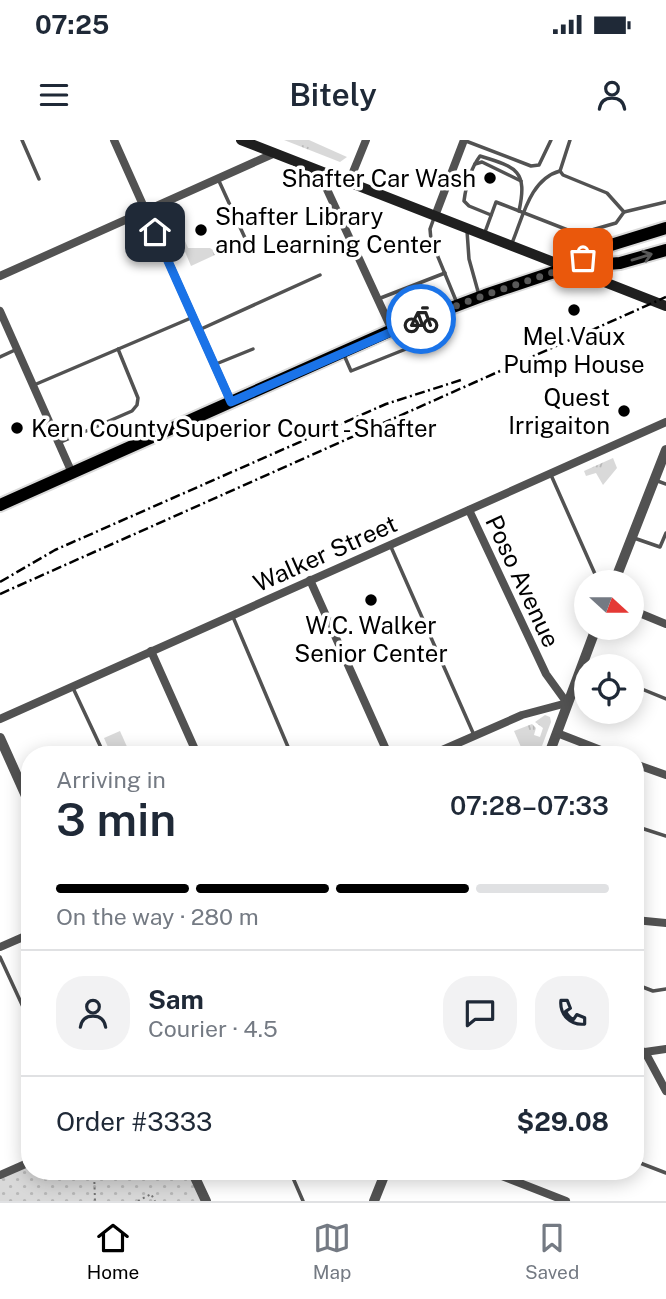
<!DOCTYPE html>
<meta charset="utf-8">
<style>
:root{--surface:#fff;--page:#f2f2f3;--text:#1f2937;--muted:#747a83;--line:#e0e1e3;--accent:#000}
body{margin:0;font-family:"Public Sans",sans-serif;background:var(--page);color:var(--text);height:100vh;display:flex;flex-direction:column;font-size:26px;white-space:nowrap}
*{box-sizing:border-box;margin:0}
p{font-size:23px;color:var(--muted)}
.icon{flex:none;width:38px;height:38px;fill:none;stroke:currentColor;stroke-width:2;stroke-linecap:round;stroke-linejoin:round}
.map{position:relative;flex:1;overflow:hidden}
.side{position:absolute;left:21px;top:606px;width:623px;height:434px;display:flex;flex-direction:column;background:var(--surface);border-radius:28px;box-shadow:0 4px 18px #0003}
.side>*{flex:none}
.needle{width:46px;rotate:111deg}
.tools{position:absolute;left:574px;top:430px;display:grid;gap:14px}
.tools a{display:grid;place-items:center;width:70px;height:70px;border-radius:50%;background:var(--surface);box-shadow:0 4px 18px #0003;font-size:35px}
.pin{position:absolute;display:grid;place-items:center;width:60px;height:60px;color:#fff;margin:-30px;border-radius:14px;box-shadow:0 4px 10px #0006}
.courier{position:absolute;display:grid;place-items:center;width:70px;height:70px;margin:-35px;border:5px solid #1a73e8;border-radius:50%;background:#fff;color:#222;box-shadow:0 2px 9px #0007}
.headline em{font-style:normal;font-weight:600}
.headline div{display:flex;flex-direction:column-reverse}
.headline{display:flex;align-items:center;justify-content:space-between;height:119px;padding:0 35px}
h1{font-size:46px;font-weight:600;line-height:52px}
.bar{display:grid;grid-template-columns:repeat(4,1fr);gap:10px 7px;align-content:center;height:84px;padding:0 35px}
.bar i{height:9px;border-radius:5px;background:var(--line)}
.bar .on{background:var(--accent)}
.bar p{grid-column:span 4}
.line{display:flex;align-items:center;gap:18px;padding:0 35px;border-top:2px solid var(--line)}
.line div{flex:1}
.round{display:grid;place-items:center;flex:none;width:74px;height:74px;border-radius:28px;background:var(--page)}
.status{display:flex;justify-content:space-between;align-items:center;height:49px;padding:0 35px;background:var(--surface);direction:ltr}
.status svg{height:19px;fill:currentColor}
header{display:flex;justify-content:space-between;align-items:center;height:91px;padding:0 35px;background:var(--surface);font-size:32px;font-weight:600}
.dock{display:flex;justify-content:space-around;align-items:center;height:98px;border-top:2px solid var(--line);background:var(--surface);font-size:19px;color:var(--muted)}
.dock a{display:grid;justify-items:center;gap:4px}
.dock .on{color:var(--accent)}
.map>svg:first-child{display:block}
.grass{fill:url(#grass-tufts)}
.park{fill:url(#park-dots)}
.lines{fill:none;stroke-linecap:round;stroke-linejoin:round}
.primary-casing{stroke:#dbdbdb;stroke-width:16}
.path{stroke:#747474;stroke-width:2;stroke-dasharray:2 3.5;stroke-linecap:butt}
.service{stroke:#525252;stroke-width:3.5}
.minor{stroke:#525252;stroke-width:8}
.tertiary{stroke:#525252;stroke-width:10}
.secondary{stroke:#1f1f1f;stroke-width:10}
.primary{stroke:#000;stroke-width:12}
.rail{stroke:#000;stroke-width:2.5;stroke-dasharray:10 3.5 2 3.5;stroke-linecap:butt}
.oneway{stroke:#595959}
.done{stroke:#595959;stroke-width:7;stroke-dasharray:0 12.6}
.route{stroke:#1a73e8;stroke-width:9}
.poi-dot{fill:#000;stroke:#fff;stroke-width:2.5}
.labels{text-anchor:middle;dominant-baseline:central;stroke-width:7;stroke-linejoin:round;paint-order:stroke}
.poi-label{font-size:24px;fill:#000;stroke:#fff;text-anchor:end}
.street-label{font-size:24px;fill:#000;stroke:#fff}
</style>
<div class="status"><b>07:25</b><svg viewBox="0 0 49 12"><path d="M0 12V9h3v3zM5 12V6h3v6zM10 12V3h3v9zM15 12V0h3v12zM26 1h20v11H26zM47 4h2v5h-2z"/></svg></div>
<header><svg class="icon" aria-label="menu" viewBox="0 0 24 24"><path d="M4 6h16M4 12h16M4 18h16"/></svg>Bitely<svg class="icon" aria-label="person" viewBox="0 0 24 24"><circle cx="12" cy="8" r="4"/><path d="M4 21q1-7 8-7t8 7"/></svg></header>
<div class="map">
<svg width="666" height="1061" viewBox="0 0 666 1061">
<defs>
<pattern id="grass-tufts" width="24" height="20" patternUnits="userSpaceOnUse" patternTransform="scale(1.75)"><rect width="24" height="20" fill="#d9d9d9"/><path d="M3 7l-1-3M5 7V3M7 7l1-3M15 17l-1-3M17 17v-4M19 17l1-3" fill="none" stroke="#b8b8b8"/></pattern>
<pattern id="park-dots" width="8" height="8" patternUnits="userSpaceOnUse" patternTransform="scale(1.75)"><rect width="8" height="8" fill="#d9d9d9"/><path d="M2 2h.1M6 6h.1" fill="none" stroke="#b8b8b8" stroke-width="1.8" stroke-linecap="round"/></pattern>
</defs>
<rect width="100%" height="100%" fill="#fff"/>
<g class="grass">
<polygon points="284,0 309,0 347,17 340,22"/>
<polygon points="182,94 188,108 210,108 213,110 218,104 228,104 230,108 191,126 178,95"/>
<polygon points="613,318 617,328 603,345 596,333 586,336 584,331"/>
<polygon points="545,575 550,577 551,582 539,614 524,614 514,591 532,584 536,588 534,595 540,597 543,588 535,582"/>
<polygon points="120,591 128,609 111,614 104,598"/>
</g>
<polygon class="park" points="30,1022 30,1031 192,1031 206,1061 0,1061 0,1035"/>
<g class="lines">
<g class="primary-casing">
<g id="primary">
<polyline points="573,125 598,109 666,88"/>
<polyline points="0,365 392,190 485,155 569,127 620,123 666,110"/>
</g>
</g>
<g class="path">
<polyline points="94,1031 95,1061"/>
<polyline points="138,1061 151,1054 155,1061"/>
</g>
<g class="service">
<polyline points="22,0 39,39"/>
<polyline points="570,0 560,31 563,35 607,53 624,72 666,62"/>
<polyline points="466,1 531,26 539,25 551,0"/>
<polyline points="475,24 482,22 521,41"/>
<polyline points="219,41 245,98"/>
<path d="M491,75l-22,-9 -5,-5c2,-15 7,-33 16,-45 36,11 48,14 39,55"/>
<polyline points="434,78 430,89 431,100 457,163"/>
<polyline points="467,91 469,119 479,155"/>
<polyline points="485,92 496,62 578,94 616,83 624,72"/>
<path d="M512,103c11,-26 18,-64 48,-72"/>
<polyline points="378,159 445,133"/>
<polyline points="201,189 320,135"/>
<polyline points="344,215 351,231 406,209 400,190"/>
<polyline points="0,217 15,210"/>
<polyline points="216,224 253,209"/>
<polyline points="34,245 191,178"/>
<polyline points="61,302 132,271 137,265 138,258 118,209"/>
<polyline points="551,335 599,443"/>
<polyline points="655,340 666,344"/>
<polyline points="634,398 660,407 666,393"/>
<polyline points="391,407 474,595"/>
<polyline points="233,477 291,614"/>
<polyline points="632,545 666,559"/>
<polyline points="73,548 104,614"/>
<polyline points="638,687 666,696"/>
<polyline points="0,817 30,882"/>
<polyline points="635,844 653,851 666,849"/>
<polyline points="635,1021 666,1033"/>
<polyline points="290,1031 303,1061"/>
</g>
<g class="minor">
<polyline points="114,0 231,262"/>
<polyline points="318,30 392,190"/>
<polyline points="349,42 366,0"/>
<polyline points="435,76 464,0"/>
<polyline points="0,136 275,13"/>
<polyline points="0,171 72,333"/>
<polyline points="310,440 388,614"/>
<polyline points="632,470 666,484"/>
<polyline points="151,511 197,614"/>
<polyline points="0,579 666,282"/>
<polyline points="557,593 611,614"/>
<polyline points="433,614 522,575 567,563 546,534 469,370"/>
<polyline points="635,624 666,635"/>
<polyline points="635,780 666,783"/>
<polyline points="0,807 30,794"/>
<polyline points="635,909 645,912 666,951"/>
<polyline points="645,912 666,909"/>
<polyline points="489,1031 566,1061"/>
<polyline points="0,1035 30,1022"/>
</g>
<g class="tertiary">
<polyline points="614,443 666,310"/>
<polyline points="0,598 30,665"/>
<polyline points="549,614 596,488"/>
<polyline points="192,1031 206,1061"/>
<polyline points="374,1061 386,1031"/>
</g>
<polyline class="secondary" points="241,0 666,166"/>
<use href="#primary" class="primary"/>
<g class="rail">
<polyline points="0,442 55,410 386,264 461,240"/>
<polyline points="0,454 666,157"/>
</g>
</g>
<defs><path id="oneway-shaft" d="M-6 0H5M1.5-3L5.5 0L1.5 3" fill="none" stroke-width="1.6" stroke-linecap="round" stroke-linejoin="round" transform="scale(1.75)"/></defs>
<use class="oneway" href="#oneway-shaft" transform="translate(642 117) rotate(-17)"/>
<g class="lines">
<polyline class="done" points="421,179 485,155 569,127 583,118"/>
<polyline class="route" points="155,92 231,262 421,179"/>
</g>
<g class="poi-dot">
<circle cx="490" cy="38" r="7"/>
<circle cx="201" cy="90" r="7"/>
<circle cx="574" cy="170" r="7"/>
<circle cx="624" cy="271" r="7"/>
<circle cx="17" cy="288" r="7"/>
<circle cx="371" cy="460" r="7"/>
</g>
<g class="labels">
<g class="poi-label">
<text x="476" y="38">Shafter Car Wash</text>
<text x="215" y="76" text-anchor="start">Shafter Library<tspan x="215" dy="28">and Learning Center</tspan></text>
<text x="574" y="196" text-anchor="middle">Mel Vaux<tspan x="574" dy="28">Pump House</tspan></text>
<text x="610" y="257">Quest<tspan x="610" dy="28">Irrigaiton</tspan></text>
<text x="31" y="288" text-anchor="start">Kern County Superior Court - Shafter</text>
<text x="371" y="485" text-anchor="middle">W.C. Walker<tspan x="371" dy="28">Senior Center</tspan></text>
</g>
<g class="street-label">
<text transform="translate(325 413) rotate(-24)">Walker Street</text>
<text transform="translate(523 441) rotate(65)">Poso Avenue</text>
</g>
</g>
</svg>
<div class="tools">
<a><svg class="needle" viewBox="-14 -14 28 28"><path d="M0-13l5 13h-10z" fill="#e53935"/><path d="M0 13l5-13h-10z" fill="#747a83"/></svg></a>
<a><svg class="icon" aria-label="locate" viewBox="0 0 24 24"><circle cx="12" cy="12" r="6"/><path d="M12 2v4M12 18v4M2 12h4M18 12h4"/></svg></a>
</div>
<div class="pin" style="left:583px;top:118px;background:#ea580c"><svg class="icon" aria-label="bag" viewBox="0 0 24 24"><path d="M5 8h14l-1 12H6zM9 8a3 3 0 0 1 6 0"/></svg></div>
<div class="pin" style="left:155px;top:92px;background:#1f2937"><svg class="icon" aria-label="home" viewBox="0 0 24 24"><path d="M3 11l9-7 9 7M6 9v11h12V9"/></svg></div>
<div class="courier" style="left:421px;top:179px"><svg class="icon" aria-label="bike" viewBox="0 0 24 24"><circle cx="6" cy="16" r="4"/><circle cx="18" cy="16" r="4"/><path d="M6 16l4-8h5l3 8M10 8l3 8H6M13 5h3"/></svg></div>
<section class="side">
<div class="headline"><div><h1>3 min</h1><p>Arriving in</p></div><em>07:28–07:33</em></div>
<div class="bar"><i class="on"></i><i class="on"></i><i class="on"></i><i></i><p>On the way · 280 m</p></div>
<div class="line" style="height:126px"><a class="round"><svg class="icon" aria-label="person" viewBox="0 0 24 24"><circle cx="12" cy="8" r="4"/><path d="M4 21q1-7 8-7t8 7"/></svg></a><div><b>Sam</b><p>Courier · 4.5</p></div><a class="round"><svg class="icon" aria-label="chat" viewBox="0 0 24 24"><path d="M4 5h16v11H9l-5 4z"/></svg></a><a class="round"><svg class="icon" aria-label="phone" viewBox="0 0 24 24"><path d="M5 4h4l2 5-3 2q2 4 5 5l2-3 5 2v4C11 20 4 13 5 4z"/></svg></a></div>
<div class="line" style="height:91px"><div>Order #3333</div><b>$29.08</b></div>
</section>
</div>
<nav class="dock">
<a class="on"><svg class="icon" aria-label="home" viewBox="0 0 24 24"><path d="M3 11l9-7 9 7M6 9v11h12V9"/></svg>Home</a>
<a><svg class="icon" aria-label="map" viewBox="0 0 24 24"><path d="M3 6l6-2 6 2 6-2v14l-6 2-6-2-6 2zM9 4v14M15 6v14"/></svg>Map</a>
<a><svg class="icon" aria-label="saved" viewBox="0 0 24 24"><path d="M7 4h10v16l-5-4-5 4z"/></svg>Saved</a>
</nav>
